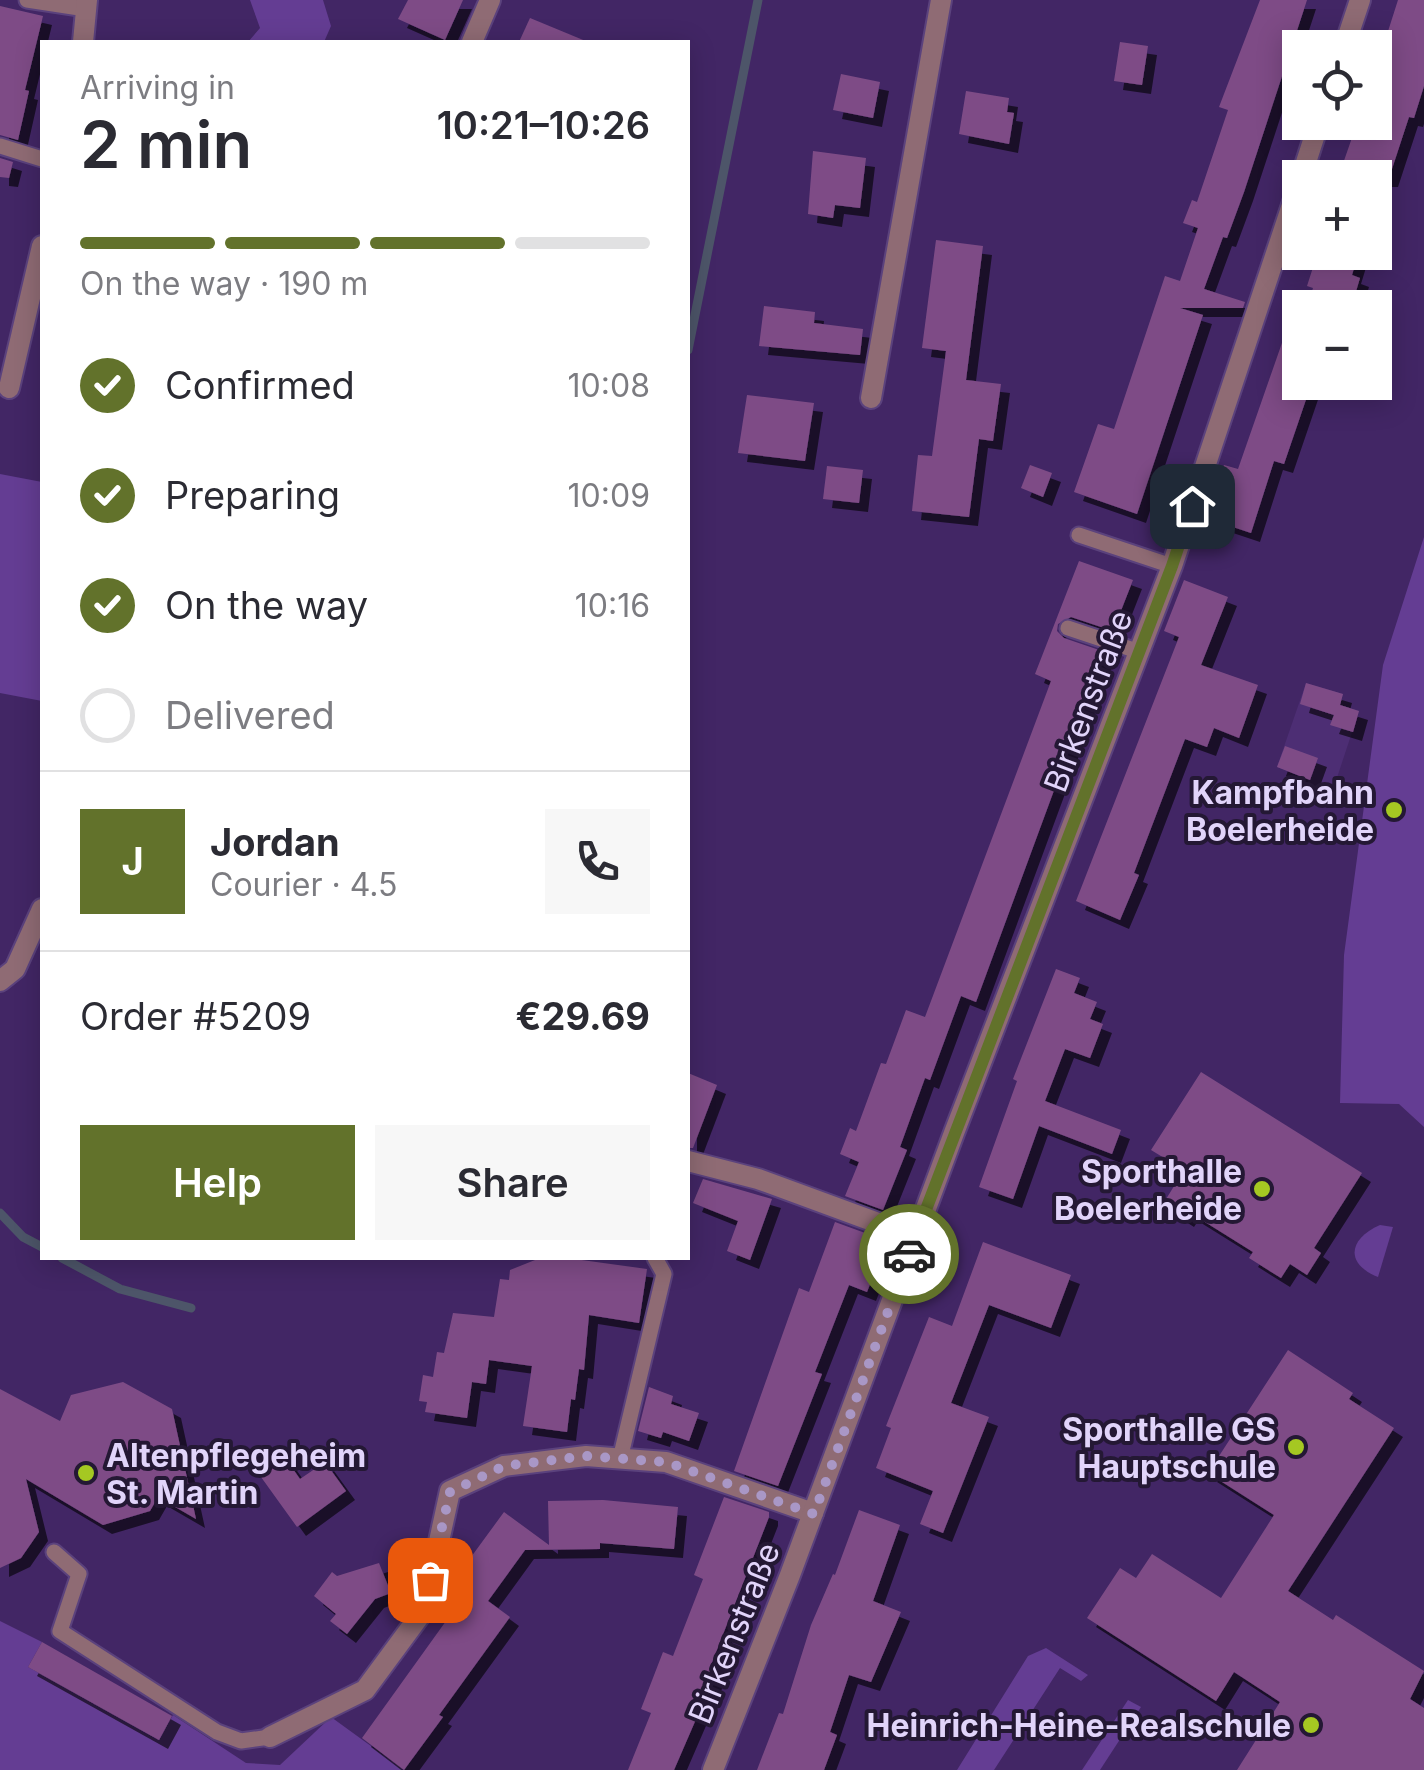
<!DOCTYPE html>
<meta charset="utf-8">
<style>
:root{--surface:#fff;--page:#f7f7f7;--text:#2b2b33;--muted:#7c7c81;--line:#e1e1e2;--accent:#62722b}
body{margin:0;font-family:Inter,sans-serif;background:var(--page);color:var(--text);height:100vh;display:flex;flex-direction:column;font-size:38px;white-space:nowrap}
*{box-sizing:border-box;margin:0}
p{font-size:32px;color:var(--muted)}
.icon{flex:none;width:55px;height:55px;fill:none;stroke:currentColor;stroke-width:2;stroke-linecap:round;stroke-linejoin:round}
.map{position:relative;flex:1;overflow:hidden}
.panel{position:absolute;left:40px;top:40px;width:650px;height:1220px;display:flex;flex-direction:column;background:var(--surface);border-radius:0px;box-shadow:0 5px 25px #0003}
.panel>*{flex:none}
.buttons{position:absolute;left:1282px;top:30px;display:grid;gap:20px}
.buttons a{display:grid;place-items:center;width:110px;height:110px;border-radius:0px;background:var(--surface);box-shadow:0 5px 25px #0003;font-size:50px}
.pin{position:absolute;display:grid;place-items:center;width:85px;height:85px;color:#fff;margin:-42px;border-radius:20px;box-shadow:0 5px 15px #0006}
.courier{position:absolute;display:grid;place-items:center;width:100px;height:100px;margin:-50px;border:8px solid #62722b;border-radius:50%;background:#fff;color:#222;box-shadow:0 2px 12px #0007}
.head em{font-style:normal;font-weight:600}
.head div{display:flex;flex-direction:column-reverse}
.head{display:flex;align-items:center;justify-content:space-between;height:170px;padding:0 40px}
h1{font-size:65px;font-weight:600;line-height:75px}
.bar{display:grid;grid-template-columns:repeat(4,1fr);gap:15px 10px;align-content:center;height:120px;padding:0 40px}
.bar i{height:12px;border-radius:8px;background:var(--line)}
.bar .on{background:var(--accent)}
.bar p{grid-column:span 4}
.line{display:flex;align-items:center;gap:25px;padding:0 40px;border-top:2px solid var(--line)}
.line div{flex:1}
.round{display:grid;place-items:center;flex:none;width:105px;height:105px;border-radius:0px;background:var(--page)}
ol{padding:0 40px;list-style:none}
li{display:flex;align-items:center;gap:30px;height:110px}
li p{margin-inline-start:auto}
li .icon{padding:10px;border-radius:50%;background:var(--accent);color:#fff;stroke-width:4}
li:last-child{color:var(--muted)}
li i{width:55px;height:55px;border:5px solid var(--line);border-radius:50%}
.button{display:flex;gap:20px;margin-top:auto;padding:20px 40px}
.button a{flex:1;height:115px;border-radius:0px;background:var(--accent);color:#fff;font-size:40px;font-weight:600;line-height:115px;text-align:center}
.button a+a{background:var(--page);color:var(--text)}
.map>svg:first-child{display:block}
.built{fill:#4d2e74}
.green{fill:#643d93}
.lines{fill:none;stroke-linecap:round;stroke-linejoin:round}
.stream{stroke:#4d5569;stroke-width:9}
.building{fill:#7e4c86;filter:url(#shadow)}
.service-casing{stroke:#5b427d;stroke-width:19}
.minor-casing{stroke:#5b427d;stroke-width:24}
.service{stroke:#8f6b74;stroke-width:15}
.minor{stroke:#8f6b74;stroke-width:20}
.done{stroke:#a997c6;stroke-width:10;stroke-dasharray:0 18}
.route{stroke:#62722b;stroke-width:12}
.poi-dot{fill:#a5c822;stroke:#241834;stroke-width:4}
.labels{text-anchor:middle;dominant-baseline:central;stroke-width:8;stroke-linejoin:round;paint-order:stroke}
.street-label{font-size:32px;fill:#e1d4fa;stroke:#241834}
.poi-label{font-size:32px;font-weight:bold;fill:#e1d4fa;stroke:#241834;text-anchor:end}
</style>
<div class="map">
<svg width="1424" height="1770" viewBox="0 0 1424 1770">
<defs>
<filter id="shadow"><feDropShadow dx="9" dy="9" stdDeviation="0" flood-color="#0009"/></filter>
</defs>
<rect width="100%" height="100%" fill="#422665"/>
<polygon class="built" points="1306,683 1343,694 1340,705 1359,711 1330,799 1305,790 1309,779 1277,767"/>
<g class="green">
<polygon points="250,0 323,0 331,26 324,42 248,42 260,28"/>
<polygon points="0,474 42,482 42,701 0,693"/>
<polygon points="1424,537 1424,1127 1399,1104 1340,1103 1344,955 1383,665"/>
<path d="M1380,1225l13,2 -15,50c-33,-13 -30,-38 2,-52z"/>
<polygon points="0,1621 42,1642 28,1667 159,1739 173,1715 246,1763 280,1765 331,1717 404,1770 0,1770"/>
<polygon points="1046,1648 1088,1675 1081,1681 1060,1668 994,1770 957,1770 1028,1656"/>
<polygon points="1128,1700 1141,1707 1100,1770 1082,1770"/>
</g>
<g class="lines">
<g class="stream">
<polyline points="688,350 758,0"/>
<polyline points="0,1213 23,1237 42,1247"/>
<polyline points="62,1258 120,1289 191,1308"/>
</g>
</g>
<g class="building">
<polygon points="408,0 463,0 445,40 398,19"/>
<polygon points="1260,0 1307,0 1244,192 1227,238 1223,237 1204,289 1245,302 1243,308 1180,308 1203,315 1137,514 1074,492 1098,424 1114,429 1165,276 1180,281 1198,228 1183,223 1192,200 1197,202 1228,110 1219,107"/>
<polygon points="1398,0 1424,0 1424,86 1414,118 1409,117 1389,178 1338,178 1355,129 1375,136 1375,72"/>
<polygon points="0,6 43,16 25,90 29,91 18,140 0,135"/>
<polygon points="530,18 588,42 519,42"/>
<polygon points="1120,42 1148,46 1142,85 1114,81"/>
<polygon points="841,74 880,82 873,118 833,110"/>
<polygon points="966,91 1009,98 1007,112 1014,113 1009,144 959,134"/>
<polygon points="813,151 866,158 860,208 835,205 833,218 808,214"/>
<polygon points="0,158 13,162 9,178 0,177"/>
<polygon points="936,240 983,246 966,380 1001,384 993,441 979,439 969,517 912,511 918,455 932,456 946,351 922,348"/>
<polygon points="1318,252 1359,252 1352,275 1360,278 1351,308 1307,308 1313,288 1307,286"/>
<polygon points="764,306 815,312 814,323 863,329 860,355 759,346"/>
<polygon points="1283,340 1300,346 1300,382 1312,382 1284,464 1274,461 1251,533 1206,518 1224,465 1238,469"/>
<polygon points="747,395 814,403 805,461 738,453"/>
<polygon points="1030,465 1052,473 1043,497 1021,488"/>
<polygon points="827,466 863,470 859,503 823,499"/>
<polygon points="1079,561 1133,580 1113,631 1071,617 1058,624 1057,631 1064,638 1105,652 976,1002 961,996 930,1080 925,1078 900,1147 907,1150 883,1210 845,1196 859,1162 840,1154 850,1128 856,1131 881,1063 886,1064 906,1010 925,1017 1051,681 1035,674"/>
<polygon points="1184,580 1228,597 1201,665 1258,685 1239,738 1214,728 1207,747 1185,739 1134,873 1139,875 1120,920 1076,901 1179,637 1164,631"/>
<polygon points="1306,683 1343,694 1340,705 1359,711 1353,732 1330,725 1334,715 1300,704"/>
<polygon points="1285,746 1318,758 1310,780 1277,767"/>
<polygon points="1056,969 1080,978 1074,993 1097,1002 1090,1019 1103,1024 1090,1058 1065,1049 1045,1101 1121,1130 1112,1154 1039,1126 1013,1199 979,1187 1017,1081 1013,1079"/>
<polygon points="1201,1072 1362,1173 1314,1248 1321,1253 1307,1275 1290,1264 1281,1278 1249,1258 1253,1252 1189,1212 1185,1218 1163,1204 1184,1170 1151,1150"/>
<polygon points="688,1073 717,1085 693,1148 688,1148"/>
<polygon points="703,1179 772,1199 750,1260 727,1251 738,1221 693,1203"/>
<polygon points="835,1222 887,1241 867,1292 849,1285 815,1372 822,1374 778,1486 734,1471 799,1288 809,1292"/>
<polygon points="983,1242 1071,1275 1051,1328 989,1305 951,1403 989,1417 943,1533 920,1524 933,1491 876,1468 891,1428 886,1426 929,1317 952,1326"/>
<polygon points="540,1258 567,1258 647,1269 639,1323 589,1315 584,1370 579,1369 575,1400 571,1399 567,1432 523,1426 532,1366 489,1360 486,1384 472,1382 467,1418 425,1412 427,1402 419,1401 423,1375 433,1377 437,1352 444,1353 453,1313 494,1317 500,1279 509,1280 510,1270"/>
<polygon points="1288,1350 1353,1393 1349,1399 1394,1428 1288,1591 1333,1620 1336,1615 1424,1671 1410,1699 1424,1708 1424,1770 1237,1770 1280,1702 1234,1672 1216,1701 1087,1618 1120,1568 1136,1578 1152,1554 1221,1598 1274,1515 1208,1473"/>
<polygon points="123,1382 172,1409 196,1519 158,1497 150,1511 103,1525 26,1479 39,1532 21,1558 0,1568 0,1389 60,1421 71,1395"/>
<polygon points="649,1387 673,1396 671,1404 699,1413 689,1441 663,1432 661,1438 638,1431"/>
<polygon points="286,1459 300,1479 325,1462 346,1491 297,1527 261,1477"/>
<polygon points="724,1497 769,1512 769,1517 709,1670 716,1673 674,1770 628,1770 651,1713 641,1709 663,1652 673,1656 703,1579 694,1575"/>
<polygon points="603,1500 678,1507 674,1549 600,1543 600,1549 525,1550 488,1601 510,1617 439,1715 443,1717 404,1770 362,1738 469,1589 455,1579 504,1512 549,1545 548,1501"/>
<polygon points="859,1510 900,1525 873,1601 901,1612 871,1682 849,1675 830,1732 837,1735 824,1770 757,1770 779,1713 783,1714 811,1625 833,1574 835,1575"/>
<polygon points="379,1563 391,1593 375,1599 347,1634 330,1621 336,1614 314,1596 332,1572 337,1576"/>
<polygon points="42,1642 172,1716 159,1740 28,1667"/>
</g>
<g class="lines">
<g class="service-casing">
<g id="service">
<polyline points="27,0 86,9"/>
<polyline points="0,146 42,159"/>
<polyline points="1079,535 1172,566"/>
<polyline points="1068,628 1140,652"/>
<polyline points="620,1459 664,1274 655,1258"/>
<polyline points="54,1552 79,1574 60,1631 217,1732 241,1741 270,1737"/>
</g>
</g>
<g class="minor-casing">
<g id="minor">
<polyline points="83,42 87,0"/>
<polyline points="472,42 490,0"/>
<polyline points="1344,48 1360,0"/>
<polyline points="1301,178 1319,122"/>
<polyline points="9,388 42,246"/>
<polyline points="871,398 941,0"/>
<polyline points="0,981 15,969 42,909"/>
<polyline points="688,1161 758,1179 916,1237"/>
<polyline points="270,1737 365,1690 424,1610 450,1491 504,1466 586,1456 666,1462 813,1513"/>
<polyline points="713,1770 790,1575 954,1133 1172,566 1300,181"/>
</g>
</g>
<use href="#service" class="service"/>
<use href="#minor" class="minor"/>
</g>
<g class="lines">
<polyline class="done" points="430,1580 450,1492 504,1466 586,1456 666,1462 814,1514 909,1254"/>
<polyline class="route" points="909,1254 1172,566 1192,506"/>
</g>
<g class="poi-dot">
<circle cx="1394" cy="810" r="10"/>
<circle cx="1262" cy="1189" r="10"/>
<circle cx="1296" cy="1447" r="10"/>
<circle cx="86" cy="1473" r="10"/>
<circle cx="1311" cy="1725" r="10"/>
</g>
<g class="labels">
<g class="street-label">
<text transform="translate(1088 701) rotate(-69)">Birkenstraße</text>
<text transform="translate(734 1633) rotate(-68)">Birkenstraße</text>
</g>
<g class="poi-label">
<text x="1374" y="792">Kampfbahn<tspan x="1374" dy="37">Boelerheide</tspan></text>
<text x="1242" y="1171">Sporthalle<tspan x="1242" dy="37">Boelerheide</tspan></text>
<text x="1276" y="1429">Sporthalle GS<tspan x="1276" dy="37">Hauptschule</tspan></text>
<text x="106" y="1455" text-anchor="start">Altenpflegeheim<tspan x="106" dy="37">St. Martin</tspan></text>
<text x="1291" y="1725">Heinrich-Heine-Realschule</text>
</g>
</g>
</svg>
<div class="buttons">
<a><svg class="icon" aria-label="locate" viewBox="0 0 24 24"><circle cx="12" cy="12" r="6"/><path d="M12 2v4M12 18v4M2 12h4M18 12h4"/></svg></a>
<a>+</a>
<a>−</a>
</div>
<div class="pin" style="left:430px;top:1580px;background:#ea580c"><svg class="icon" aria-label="bag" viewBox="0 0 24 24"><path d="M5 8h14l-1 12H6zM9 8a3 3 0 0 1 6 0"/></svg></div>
<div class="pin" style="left:1192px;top:506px;background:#1f2937"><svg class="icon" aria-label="home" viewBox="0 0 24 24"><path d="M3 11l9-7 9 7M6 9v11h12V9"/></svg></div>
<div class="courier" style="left:909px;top:1254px"><svg class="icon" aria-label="car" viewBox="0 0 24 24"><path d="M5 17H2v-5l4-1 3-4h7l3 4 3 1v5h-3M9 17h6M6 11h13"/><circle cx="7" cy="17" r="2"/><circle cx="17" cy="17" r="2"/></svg></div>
<section class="panel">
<div class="head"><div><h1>2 min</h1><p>Arriving in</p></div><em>10:21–10:26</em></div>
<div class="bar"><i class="on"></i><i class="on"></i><i class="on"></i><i></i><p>On the way · 190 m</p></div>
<ol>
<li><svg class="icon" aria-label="check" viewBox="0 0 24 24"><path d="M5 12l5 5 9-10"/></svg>Confirmed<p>10:08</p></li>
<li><svg class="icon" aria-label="check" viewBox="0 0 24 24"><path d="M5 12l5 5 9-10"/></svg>Preparing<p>10:09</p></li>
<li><svg class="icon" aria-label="check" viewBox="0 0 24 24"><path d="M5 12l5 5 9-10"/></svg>On the way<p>10:16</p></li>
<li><i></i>Delivered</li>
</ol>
<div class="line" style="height:180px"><b class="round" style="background:var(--accent);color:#fff">J</b><div><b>Jordan</b><p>Courier · 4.5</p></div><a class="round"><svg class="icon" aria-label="phone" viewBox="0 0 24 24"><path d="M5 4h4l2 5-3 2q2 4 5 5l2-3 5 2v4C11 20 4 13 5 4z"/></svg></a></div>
<div class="line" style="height:130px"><div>Order #5209</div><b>€29.69</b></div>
<div class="button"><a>Help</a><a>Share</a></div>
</section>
</div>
